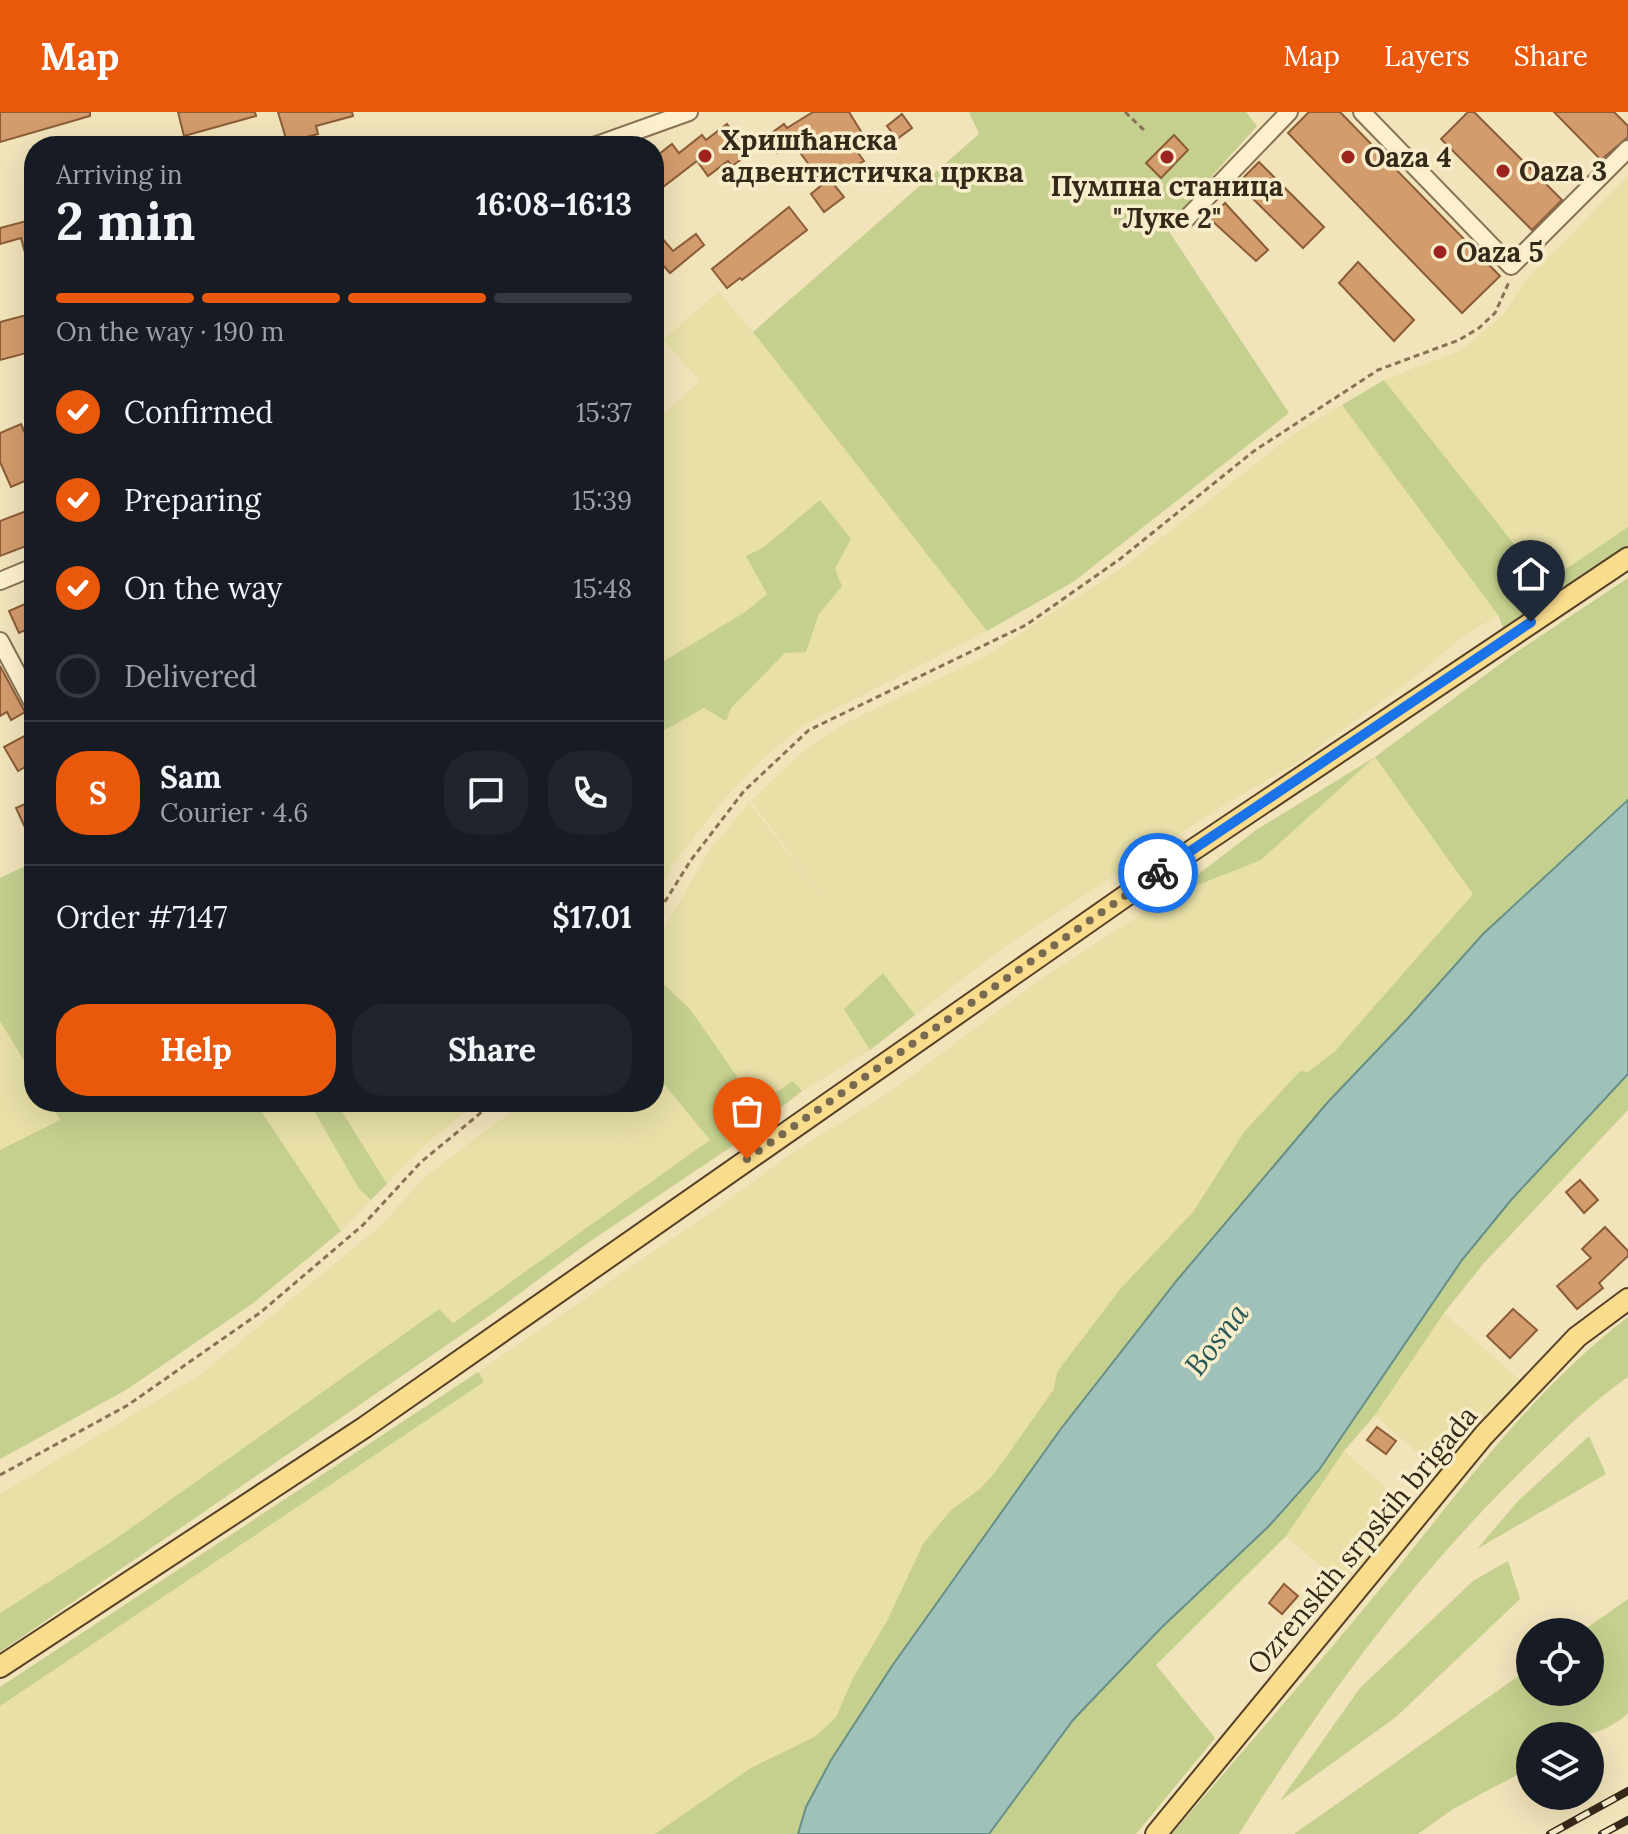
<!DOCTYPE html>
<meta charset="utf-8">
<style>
:root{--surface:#171b24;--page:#20242c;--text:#f1f3f6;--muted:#9ea1a6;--line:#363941;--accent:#ea580c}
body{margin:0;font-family:Lora,serif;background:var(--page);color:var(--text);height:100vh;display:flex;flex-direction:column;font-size:30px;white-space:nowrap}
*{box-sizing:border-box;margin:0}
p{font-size:26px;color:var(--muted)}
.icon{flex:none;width:44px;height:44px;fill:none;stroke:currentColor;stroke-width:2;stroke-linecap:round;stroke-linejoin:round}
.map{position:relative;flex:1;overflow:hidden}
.panel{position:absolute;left:24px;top:24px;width:640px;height:976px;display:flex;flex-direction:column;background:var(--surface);border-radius:32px;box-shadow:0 8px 32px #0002}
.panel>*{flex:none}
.controls{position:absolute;left:1516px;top:1506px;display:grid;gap:16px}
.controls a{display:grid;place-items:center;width:88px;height:88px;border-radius:50%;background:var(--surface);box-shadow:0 8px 32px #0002;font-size:40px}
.pin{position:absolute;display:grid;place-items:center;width:68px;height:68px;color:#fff;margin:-82px -34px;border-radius:50% 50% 50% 0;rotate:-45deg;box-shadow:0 0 8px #0007}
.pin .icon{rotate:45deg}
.courier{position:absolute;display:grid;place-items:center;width:80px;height:80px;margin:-40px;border:6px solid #1a73e8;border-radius:50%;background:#fff;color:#222;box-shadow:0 2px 10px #0007}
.head em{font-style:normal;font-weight:700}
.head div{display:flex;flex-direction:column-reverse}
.head{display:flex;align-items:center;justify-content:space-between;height:136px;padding:0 32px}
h1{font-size:52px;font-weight:700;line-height:60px}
.bar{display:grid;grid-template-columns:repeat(4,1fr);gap:12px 8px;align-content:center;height:96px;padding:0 32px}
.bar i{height:10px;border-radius:6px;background:var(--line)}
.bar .on{background:var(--accent)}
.bar p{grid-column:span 4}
.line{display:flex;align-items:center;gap:20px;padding:0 32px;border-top:2px solid var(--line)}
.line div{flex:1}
.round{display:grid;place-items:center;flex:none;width:84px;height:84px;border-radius:32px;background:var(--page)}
ol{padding:0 32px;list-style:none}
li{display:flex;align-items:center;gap:24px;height:88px}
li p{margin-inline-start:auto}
li .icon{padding:8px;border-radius:50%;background:var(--accent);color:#fff;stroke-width:4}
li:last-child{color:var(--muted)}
li i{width:44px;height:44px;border:4px solid var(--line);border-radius:50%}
.cta{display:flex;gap:16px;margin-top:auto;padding:16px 32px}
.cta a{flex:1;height:92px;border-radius:32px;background:var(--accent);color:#fff;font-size:32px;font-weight:700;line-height:92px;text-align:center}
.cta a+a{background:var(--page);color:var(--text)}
header{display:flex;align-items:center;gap:48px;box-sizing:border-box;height:112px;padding:0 40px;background:var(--accent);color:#fff}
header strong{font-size:38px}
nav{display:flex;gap:44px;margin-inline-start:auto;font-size:28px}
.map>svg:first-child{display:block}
.farmland{fill:#e8e0a7}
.green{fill:#c5d08e}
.water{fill:#9fc1b9;stroke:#668f87;stroke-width:2}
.building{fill:#d39c6c;stroke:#8b5c37;stroke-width:2}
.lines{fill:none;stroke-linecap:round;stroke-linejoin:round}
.minor-casing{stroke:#897253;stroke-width:20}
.major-casing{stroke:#564028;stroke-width:24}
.path{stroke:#897253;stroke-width:3;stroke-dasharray:6 4;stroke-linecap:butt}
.minor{stroke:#fcf0ce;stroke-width:16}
.major{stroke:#fadc8d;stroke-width:20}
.rail-casing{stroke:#372919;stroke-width:8}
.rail{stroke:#f8edca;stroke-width:5;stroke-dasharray:15;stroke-linecap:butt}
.done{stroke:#786a51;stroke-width:8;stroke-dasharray:0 14.4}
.route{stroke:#1a73e8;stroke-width:10}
.poi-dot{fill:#9d231e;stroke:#f8edca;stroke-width:3}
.labels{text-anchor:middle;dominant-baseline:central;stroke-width:7;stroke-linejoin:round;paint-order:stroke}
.poi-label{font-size:28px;font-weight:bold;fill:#372919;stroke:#f8edca;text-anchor:start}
.street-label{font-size:28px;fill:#372919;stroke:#f8edca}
.water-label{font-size:30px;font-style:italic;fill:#275857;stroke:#f8edca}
</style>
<header>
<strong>Map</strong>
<nav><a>Map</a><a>Layers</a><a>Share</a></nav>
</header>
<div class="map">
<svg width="1628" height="1722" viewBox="0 0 1628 1722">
<rect width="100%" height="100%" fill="#f1e3ba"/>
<g class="farmland">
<polygon points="1628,64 1628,415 1545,471 1384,268 1461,238 1503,203 1524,170"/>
<polygon points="718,180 753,220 987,519 802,614 758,651 720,692 677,747 654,789 654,624 704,596 731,596 786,541 806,540 835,457 851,427 819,388 764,435 747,444 767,482 745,500 654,555 654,310 700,269 663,228"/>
<polygon points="1342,293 1498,503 1458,528 1415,565 1294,653 1232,688 1010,831 915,903 883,862 844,897 870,938 802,979 793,970 757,993 690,897 654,863 654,834 709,739 749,691 830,794 751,689 784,657 811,633 848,610 986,544 1125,454 1295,321"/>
<polygon points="1375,645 1474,782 1335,939 1308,960 1300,959 1244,1020 1193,1100 1121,1176 1057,1260 1054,1277 996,1359 980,1377 951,1398 923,1432 887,1509 853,1566 836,1605 816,1624 749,1657 655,1722 0,1722 0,1594 484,1270 478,1260 720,1094 792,1041 893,978 1045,864 1170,784 1261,747"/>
<polygon points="0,909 34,965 34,990 50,990 60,1008 0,1038"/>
<polygon points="654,960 711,1028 452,1211 438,1197 111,1430 0,1501 0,1382 200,1263 379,1115 426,1064 524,990 654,990"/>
<polygon points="255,990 309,990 359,1077 371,1088 341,1119"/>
<polygon points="336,990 477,990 423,1034 387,1072"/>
<polygon points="1444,1201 1521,1269 1442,1362 1375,1303"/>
<polygon points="1344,1339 1411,1397 1343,1473 1286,1424"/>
</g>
<g class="green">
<polygon points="969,0 1246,0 1257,14 1166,115 1289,301 1073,470 987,519 753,220 979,22"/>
<polygon points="1384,268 1545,471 1628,415 1628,436 1506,522 1498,503 1342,293"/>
<polygon points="820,388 851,427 835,457 842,474 819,502 806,540 785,541 731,596 726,609 704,596 654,624 654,555 745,500 767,482 746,444 764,435"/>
<polygon points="1628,466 1628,688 1483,822 1408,906 1327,991 1178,1167 1060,1318 892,1554 831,1648 806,1695 798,1722 655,1722 749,1657 816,1624 836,1605 853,1566 887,1509 923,1432 951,1398 980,1377 996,1359 1054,1277 1057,1260 1121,1176 1193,1100 1244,1020 1300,959 1308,960 1335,939 1473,782 1375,645 1261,748 1170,784 1256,718 1375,645 1515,541"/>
<polygon points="34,750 34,965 0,909 0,766"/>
<polygon points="883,861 915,903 870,938 844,897"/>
<polygon points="654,863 690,897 757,993 793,969 802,979 737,1031 589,1130 489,1204 0,1540 0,1501 111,1430 439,1197 453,1211 710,1028 654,960"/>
<polygon points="1628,962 1628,998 1484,1151 1444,1201 1375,1303 1344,1339 1286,1424 1156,1553 1215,1626 1136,1722 989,1722 1073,1608 1161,1516 1269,1414 1319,1358 1462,1148 1511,1088"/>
<polygon points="50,990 255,990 341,1119 252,1192 126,1278 0,1347 0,1038 60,1008"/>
<polygon points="309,990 336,990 387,1072 371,1088 359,1077"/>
<path d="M1628,1205v60c-36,25 -65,54 -96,84 -114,109 -210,240 -293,373h-67c75,-88 150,-174 223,-263 72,-89 141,-184 233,-254z"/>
<polygon points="478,1260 484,1270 0,1594 0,1575"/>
<polygon points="1589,1324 1606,1362 1477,1437 1518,1389"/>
<polygon points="1508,1449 1520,1487 1396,1605 1280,1689 1360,1576 1473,1469"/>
<path d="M1628,1487v114c-29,28 -61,23 -98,23v32l-77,41 -35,25h-124l236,-166v24h60v-60h-9z"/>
</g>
<polygon class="water" points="1628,688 1628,962 1511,1088 1462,1148 1319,1358 1269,1414 1161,1516 1073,1608 989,1722 798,1722 806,1695 831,1648 892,1554 1060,1318 1178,1167 1327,991 1408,906 1483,822"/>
<g class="building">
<polygon points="0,0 90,0 90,4 0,30"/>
<polygon points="178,0 255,0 256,4 184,24"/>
<polygon points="278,0 352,0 353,4 316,14 318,22 287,30"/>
<polygon points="813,0 849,0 868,31 856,38 864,49 831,69 844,85 824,100 811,82 823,72 793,31 777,41 766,25 784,12 787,16"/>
<polygon points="1309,0 1340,0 1500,164 1462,201 1288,21"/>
<polygon points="1468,0 1474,0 1562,88 1532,118 1441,27"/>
<polygon points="1554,0 1614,0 1628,14 1628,25 1601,48"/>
<polygon points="902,2 912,16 897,27 887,14"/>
<polygon points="727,12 749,42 732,54 728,49 708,64 697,49 654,82 654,46 672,32 679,41 702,23 706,28"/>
<polygon points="1174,23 1188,38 1161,66 1146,51"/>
<polygon points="1259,50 1324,115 1303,136 1245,79 1251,72 1244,65"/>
<polygon points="1225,91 1268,138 1256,149 1210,107"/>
<polygon points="789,95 807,118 742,168 740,166 727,176 712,157"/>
<polygon points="34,107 34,159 30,159 21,126 0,132 0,116"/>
<polygon points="654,117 673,139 696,122 704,133 670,161 654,143"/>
<polygon points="1358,150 1414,208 1394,229 1339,171"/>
<polygon points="34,201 34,239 0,248 0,210"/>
<polygon points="21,312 34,342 34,365 11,375 0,350 0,321"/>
<polygon points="34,396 34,431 0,444 0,409"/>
<polygon points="34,488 34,514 19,521 9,499"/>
<polygon points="0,554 25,600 11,608 7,600 0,604"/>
<polygon points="30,621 34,628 34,650 18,659 4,635"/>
<polygon points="34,688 34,735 16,696"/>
<polygon points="1580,1068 1598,1088 1584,1101 1566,1080"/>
<polygon points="1605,1115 1628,1139 1628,1144 1599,1171 1603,1176 1577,1197 1557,1174 1591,1146 1582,1137"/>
<polygon points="1513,1197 1537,1218 1510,1246 1487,1224"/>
<polygon points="1377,1315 1396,1329 1386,1342 1367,1328"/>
<polygon points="1284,1472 1298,1484 1282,1502 1269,1491"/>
</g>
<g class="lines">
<g class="minor-casing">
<g id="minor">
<polyline points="1362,0 1511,154 1628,37"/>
<polyline points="594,34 689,0"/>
<polyline points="1186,107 1289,0"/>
<polyline points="0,469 34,455"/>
<polyline points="0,529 34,593"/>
</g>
</g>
<g class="major-casing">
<g id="major">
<polyline points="0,1555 365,1315 1157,762 1628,446"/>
<polyline points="1156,1722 1484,1323 1577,1225 1628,1187"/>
</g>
</g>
<g class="path">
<polyline points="1125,0 1146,20"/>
<polyline points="654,807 691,748 744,679 809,618 1026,513 1120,447 1254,339 1378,258 1459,228 1479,216 1495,201 1509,170"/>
<polyline points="0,1363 128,1293 261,1200 363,1113 421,1050 494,990"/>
</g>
<use href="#minor" class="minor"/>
<use href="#major" class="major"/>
<g class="rail-casing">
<g id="rail">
<polyline points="1550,1722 1628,1679"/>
<polyline points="1602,1722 1628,1708"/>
</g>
</g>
<use href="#rail" class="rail"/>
</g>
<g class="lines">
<polyline class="done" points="747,1047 1158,761"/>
<polyline class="route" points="1158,761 1531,510"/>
</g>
<g class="poi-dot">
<circle cx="705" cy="44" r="8"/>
<circle cx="1167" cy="45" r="8"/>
<circle cx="1348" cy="45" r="8"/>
<circle cx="1503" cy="59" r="8"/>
<circle cx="1440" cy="140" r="8"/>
</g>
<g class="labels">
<g class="poi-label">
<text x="721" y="28">Хришћанска<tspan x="721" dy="32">адвентистичка црква</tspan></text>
<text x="1364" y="45">Oaza 4</text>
<text x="1519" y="59">Oaza 3</text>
<text x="1167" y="74" text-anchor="middle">Пумпна станица<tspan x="1167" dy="32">"Луке 2"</tspan></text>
<text x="1456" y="140">Oaza 5</text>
</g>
<g class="street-label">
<text transform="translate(1362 1428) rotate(-50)">Ozrenskih srpskih brigada</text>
</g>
<g class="water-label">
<text transform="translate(1216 1227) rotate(-52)">Bosna</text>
</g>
</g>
</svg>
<div class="controls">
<a><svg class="icon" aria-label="locate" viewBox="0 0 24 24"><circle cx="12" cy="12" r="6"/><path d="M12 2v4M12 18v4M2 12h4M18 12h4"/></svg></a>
<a><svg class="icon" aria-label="layers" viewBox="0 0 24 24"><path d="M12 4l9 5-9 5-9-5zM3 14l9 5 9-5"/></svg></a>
</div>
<div class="pin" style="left:747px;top:1047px;background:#ea580c"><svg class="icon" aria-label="bag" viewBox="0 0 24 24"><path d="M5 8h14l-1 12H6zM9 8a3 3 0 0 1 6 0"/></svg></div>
<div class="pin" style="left:1531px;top:510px;background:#1f2937"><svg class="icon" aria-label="home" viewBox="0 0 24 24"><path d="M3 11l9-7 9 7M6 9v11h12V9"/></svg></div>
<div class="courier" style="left:1158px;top:761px"><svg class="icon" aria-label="bike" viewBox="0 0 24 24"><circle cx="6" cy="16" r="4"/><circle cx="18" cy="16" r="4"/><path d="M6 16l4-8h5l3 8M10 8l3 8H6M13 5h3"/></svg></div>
<section class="panel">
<div class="head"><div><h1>2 min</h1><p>Arriving in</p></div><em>16:08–16:13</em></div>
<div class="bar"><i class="on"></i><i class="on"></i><i class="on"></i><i></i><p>On the way · 190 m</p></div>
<ol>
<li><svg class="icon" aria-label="check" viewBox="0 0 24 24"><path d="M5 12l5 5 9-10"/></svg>Confirmed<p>15:37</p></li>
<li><svg class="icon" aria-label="check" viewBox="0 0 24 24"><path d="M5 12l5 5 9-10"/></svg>Preparing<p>15:39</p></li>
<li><svg class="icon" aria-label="check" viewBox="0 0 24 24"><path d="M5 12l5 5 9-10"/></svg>On the way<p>15:48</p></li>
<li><i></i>Delivered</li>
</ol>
<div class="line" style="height:144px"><b class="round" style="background:var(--accent);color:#fff">S</b><div><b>Sam</b><p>Courier · 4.6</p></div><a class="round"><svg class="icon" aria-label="chat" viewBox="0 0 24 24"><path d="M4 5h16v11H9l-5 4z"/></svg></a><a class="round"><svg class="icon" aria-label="phone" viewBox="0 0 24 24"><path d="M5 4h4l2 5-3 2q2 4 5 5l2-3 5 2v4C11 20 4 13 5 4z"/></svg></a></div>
<div class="line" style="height:104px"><div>Order #7147</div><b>$17.01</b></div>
<div class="cta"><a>Help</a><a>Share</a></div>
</section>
</div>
